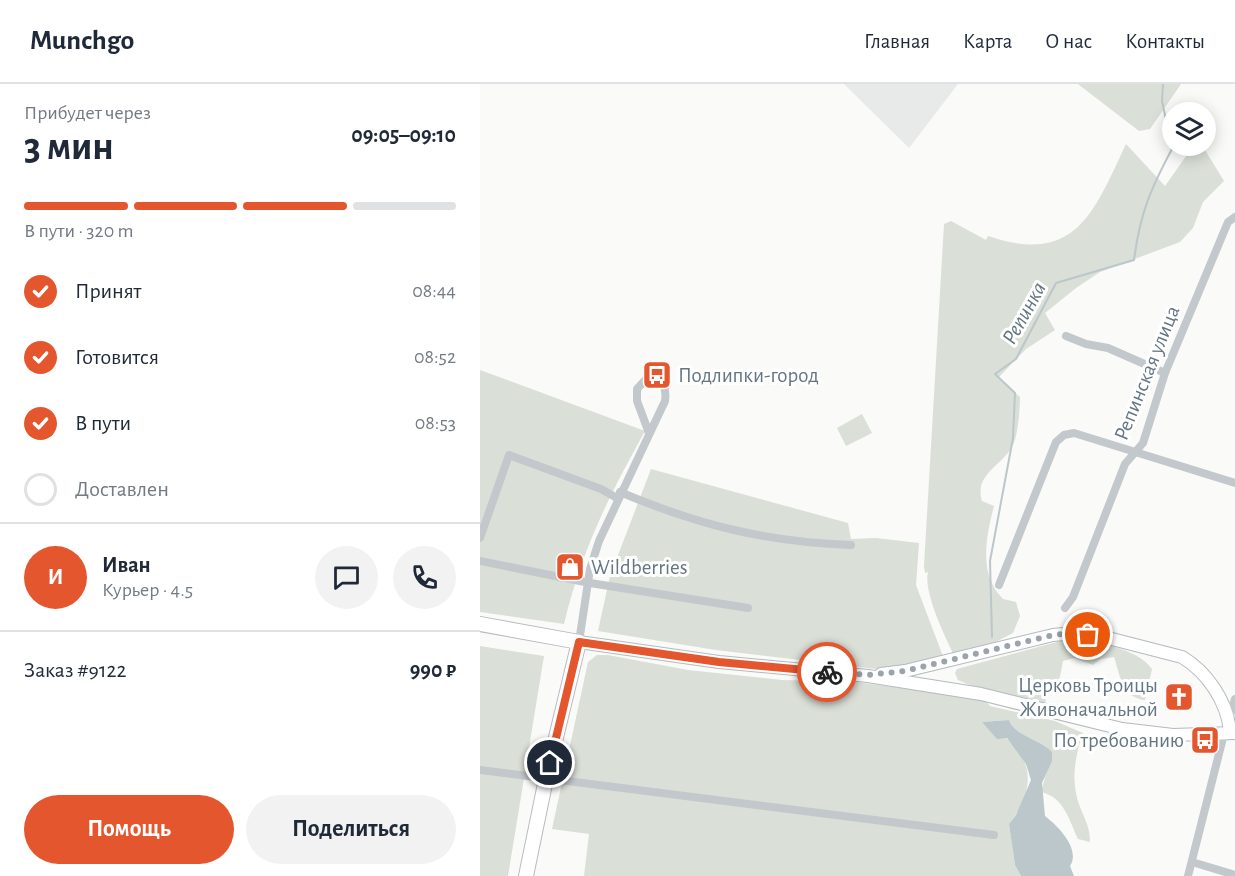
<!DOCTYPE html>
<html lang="ru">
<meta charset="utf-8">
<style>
:root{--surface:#fff;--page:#f2f2f3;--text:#1f2937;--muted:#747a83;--line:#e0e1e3;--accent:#e4572e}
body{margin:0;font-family:"Alegreya Sans",sans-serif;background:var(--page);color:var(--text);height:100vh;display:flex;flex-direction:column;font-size:22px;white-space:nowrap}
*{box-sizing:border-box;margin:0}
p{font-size:20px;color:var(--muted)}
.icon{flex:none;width:33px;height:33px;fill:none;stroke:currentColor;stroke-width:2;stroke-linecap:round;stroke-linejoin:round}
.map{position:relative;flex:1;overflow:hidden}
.details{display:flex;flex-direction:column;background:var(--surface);width:480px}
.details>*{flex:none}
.controls{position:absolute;left:682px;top:18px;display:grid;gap:12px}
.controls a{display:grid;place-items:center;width:54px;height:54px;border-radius:50%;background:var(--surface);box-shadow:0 3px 15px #0003;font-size:30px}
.pin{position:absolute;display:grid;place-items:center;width:51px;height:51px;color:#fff;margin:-26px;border:3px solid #fff;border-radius:50%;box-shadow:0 2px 6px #0007}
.courier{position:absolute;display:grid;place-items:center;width:60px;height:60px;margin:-30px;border:4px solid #e4572e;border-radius:50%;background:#fff;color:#222;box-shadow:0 2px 8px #0007}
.headline em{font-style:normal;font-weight:600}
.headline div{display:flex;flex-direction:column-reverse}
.headline{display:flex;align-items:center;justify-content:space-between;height:102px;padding:0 24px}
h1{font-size:39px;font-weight:600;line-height:45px}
.bar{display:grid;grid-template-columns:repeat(4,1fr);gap:9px 6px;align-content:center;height:72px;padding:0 24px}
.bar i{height:8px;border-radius:4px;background:var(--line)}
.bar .on{background:var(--accent)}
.bar p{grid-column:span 4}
.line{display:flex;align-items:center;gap:15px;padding:0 24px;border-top:2px solid var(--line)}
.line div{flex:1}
.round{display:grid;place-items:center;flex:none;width:63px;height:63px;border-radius:32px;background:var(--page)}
ol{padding:0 24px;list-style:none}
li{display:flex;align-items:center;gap:18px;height:66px}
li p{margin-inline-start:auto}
li .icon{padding:6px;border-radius:50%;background:var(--accent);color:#fff;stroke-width:4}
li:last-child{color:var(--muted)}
li i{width:33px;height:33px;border:3px solid var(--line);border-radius:50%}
.cta{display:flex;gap:12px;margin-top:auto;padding:12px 24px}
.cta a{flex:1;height:69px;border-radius:36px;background:var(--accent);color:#fff;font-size:24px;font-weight:600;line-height:69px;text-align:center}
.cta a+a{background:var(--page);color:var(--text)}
header{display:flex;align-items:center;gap:36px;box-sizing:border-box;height:84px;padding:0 30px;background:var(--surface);border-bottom:2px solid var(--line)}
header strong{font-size:28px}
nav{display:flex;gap:33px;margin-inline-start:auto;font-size:21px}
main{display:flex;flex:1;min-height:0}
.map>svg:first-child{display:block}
.built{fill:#e8e9e9}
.green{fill:#dadfd7}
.water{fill:#bbc7cb}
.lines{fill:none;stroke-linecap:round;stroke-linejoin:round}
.stream{stroke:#bbc7cb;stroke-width:2}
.secondary-casing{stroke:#b3babf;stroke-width:14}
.primary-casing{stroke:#b5babe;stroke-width:16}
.minor{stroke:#c3c8cc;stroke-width:8}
.secondary{stroke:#fff;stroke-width:12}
.primary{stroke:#fff;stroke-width:14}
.done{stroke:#99a4ac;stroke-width:6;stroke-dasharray:0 10.8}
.route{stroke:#e4572e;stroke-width:8}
.labels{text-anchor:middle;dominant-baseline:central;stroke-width:6;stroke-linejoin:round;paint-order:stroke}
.street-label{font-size:21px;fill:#657683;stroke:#fff}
.poi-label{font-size:21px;fill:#657683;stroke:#fff;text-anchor:start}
.water-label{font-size:22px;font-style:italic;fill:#60757c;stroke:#fff}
</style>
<header>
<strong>Munchgo</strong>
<nav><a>Главная</a><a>Карта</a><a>О нас</a><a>Контакты</a></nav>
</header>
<main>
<section class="details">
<div class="headline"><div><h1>3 мин</h1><p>Прибудет через</p></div><em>09:05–09:10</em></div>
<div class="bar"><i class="on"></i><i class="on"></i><i class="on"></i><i></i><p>В пути · 320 m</p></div>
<ol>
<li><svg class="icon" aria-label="check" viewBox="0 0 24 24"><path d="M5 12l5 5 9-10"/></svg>Принят<p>08:44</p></li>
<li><svg class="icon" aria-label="check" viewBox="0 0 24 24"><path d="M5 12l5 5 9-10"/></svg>Готовится<p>08:52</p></li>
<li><svg class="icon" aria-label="check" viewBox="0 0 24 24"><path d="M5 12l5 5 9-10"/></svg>В пути<p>08:53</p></li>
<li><i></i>Доставлен</li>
</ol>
<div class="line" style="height:108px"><b class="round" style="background:var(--accent);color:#fff">И</b><div><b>Иван</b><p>Курьер · 4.5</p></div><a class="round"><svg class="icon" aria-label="chat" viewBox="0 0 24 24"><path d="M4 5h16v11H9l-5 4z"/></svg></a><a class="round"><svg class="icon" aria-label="phone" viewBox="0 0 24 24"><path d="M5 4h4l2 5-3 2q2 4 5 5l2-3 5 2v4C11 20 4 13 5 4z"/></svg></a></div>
<div class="line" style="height:78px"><div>Заказ #9122</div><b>990 ₽</b></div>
<div class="cta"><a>Помощь</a><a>Поделиться</a></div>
</section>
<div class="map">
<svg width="755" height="792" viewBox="0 0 755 792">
<rect width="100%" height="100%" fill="#fafaf8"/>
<polygon class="built" points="364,0 478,0 429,64"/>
<g class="green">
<polygon points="598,0 701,0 670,45 659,47"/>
<path d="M646,60l39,42 24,-34 16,-2 19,31 -21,21 -10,26 -13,14 -80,30 -24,16 -31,25 10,17 -29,19 -28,29 22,19c0,12 -2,40 -8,50 -12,20 -38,28 -30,54l12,5c-8,31 -16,68 9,93l13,3 4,14 -7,17 -29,15 -30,7c-9,-18 -31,-64 -26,-83l-3,1 -1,-7 20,-342 7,-3 35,19 2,-4c88,30 106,-24 138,-92z"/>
<path d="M0,286l165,61c-37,67 -63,118 -81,193l-84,-12z"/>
<polygon points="382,330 392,349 366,362 357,344"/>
<polygon points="171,385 368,439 371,455 396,454 439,459 436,501 464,575 396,585 236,566 118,547 130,492"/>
<path d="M588,555c23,1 70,9 84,30l-7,31c-23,-2 -25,-25 -31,-43l-13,2 -8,6 -19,-7 -11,3 -3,16 -15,18 1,12 -79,-23 -9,-4 -3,-7 2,-4z"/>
<polygon points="0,562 64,572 28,792 0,792"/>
<path d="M117,571h11l80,15 94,10 74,2 128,17 6,7 65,15 28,12c-8,24 -13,48 -3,74 5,13 10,20 10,35l-12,-3c-9,-19 -14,-42 -37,-47l11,-40c-11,-12 -38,-16 -43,-32l-27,2c7,8 16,9 24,16 31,25 26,57 3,86l6,41 6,11h-437l5,-42 -37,-5 36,-167z"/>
</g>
<path class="water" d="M529,636c5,16 33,20 43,32v9l-10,22 3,33c13,10 36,33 25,50l4,10h-53l-6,-11 -6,-41 7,-9 15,-35 -5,-16 -19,-26 -10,1 -15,-17z"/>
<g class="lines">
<path class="stream" d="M512,553l-2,-76 23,-123 2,-45 -20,-19 21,-15 40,-76 78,-23c6,-46 16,-70 38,-111l-10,-48 1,-17"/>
<g class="secondary-casing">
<g id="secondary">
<polyline points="99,558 239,578 388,592 501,610 642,645 693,651 755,649"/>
<path d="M401,590l24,-3 148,-36 21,-2 38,6 70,18c25,15 45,44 48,74"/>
</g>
</g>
<g class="primary-casing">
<polyline id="primary" points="0,540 99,558 66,695 46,792"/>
</g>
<g class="minor">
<polyline points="586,252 606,260 628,264 685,289"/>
<path d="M140,408c78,33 146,50 231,53"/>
<polyline points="0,454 29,371 121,405 137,414"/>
<polyline points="0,477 110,499 268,524"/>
<polyline points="519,501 576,358 584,351 594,349 755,399"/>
<polyline points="585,524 593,513 645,380 663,359 685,289 748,138 755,133"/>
<path d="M99,558l11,-73 9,-28 66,-140c2,-15 -3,-22 -18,-23l-10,11v12l12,32"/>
<polyline points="749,635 755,615"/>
<polyline points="0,686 514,751"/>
<polyline points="712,778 755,791"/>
<polyline points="708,792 744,650"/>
</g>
<use href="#secondary" class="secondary"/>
<use href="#primary" class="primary"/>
</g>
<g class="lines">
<polyline class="done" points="347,588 388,591 425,587 573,551 594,549 608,551"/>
<polyline class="route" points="70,679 99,558 239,578 347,588"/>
</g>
<defs>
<g id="bus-square" transform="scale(1.5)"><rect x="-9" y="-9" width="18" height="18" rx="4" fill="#e4572e" stroke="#fff"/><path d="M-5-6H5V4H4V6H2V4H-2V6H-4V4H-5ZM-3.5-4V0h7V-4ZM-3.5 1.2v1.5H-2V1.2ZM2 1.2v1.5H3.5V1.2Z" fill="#fff"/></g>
<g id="shop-square" transform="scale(1.5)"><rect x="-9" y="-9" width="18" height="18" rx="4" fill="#e4572e" stroke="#fff"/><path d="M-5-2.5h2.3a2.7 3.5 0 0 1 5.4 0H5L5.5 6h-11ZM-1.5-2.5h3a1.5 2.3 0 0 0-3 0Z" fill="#fff"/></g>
<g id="church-square" transform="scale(1.5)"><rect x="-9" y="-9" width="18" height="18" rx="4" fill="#e4572e" stroke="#fff"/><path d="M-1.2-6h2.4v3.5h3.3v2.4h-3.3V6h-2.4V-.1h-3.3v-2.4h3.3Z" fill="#fff"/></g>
</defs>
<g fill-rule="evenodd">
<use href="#bus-square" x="177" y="291"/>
<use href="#shop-square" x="90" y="483"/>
<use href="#church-square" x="699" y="613"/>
<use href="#bus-square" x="725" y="656"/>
</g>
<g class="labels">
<g class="street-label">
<text transform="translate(667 289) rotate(-68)">Репинская улица</text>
</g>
<g class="poi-label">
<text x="198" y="291">Подлипки-город</text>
<text x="111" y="483">Wildberries</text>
<text x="678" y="601" text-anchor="end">Церковь Троицы<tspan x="678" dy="24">Живоначальной</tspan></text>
<text x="704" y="656" text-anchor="end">По требованию</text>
</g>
<g class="water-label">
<text transform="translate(544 229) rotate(-61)">Репинка</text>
</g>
</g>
</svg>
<div class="controls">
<a><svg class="icon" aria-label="layers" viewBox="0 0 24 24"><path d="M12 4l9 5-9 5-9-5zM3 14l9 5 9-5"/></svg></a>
</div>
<div class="pin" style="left:608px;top:551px;background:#ea580c"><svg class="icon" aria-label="bag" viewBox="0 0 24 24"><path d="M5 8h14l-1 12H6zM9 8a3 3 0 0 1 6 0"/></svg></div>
<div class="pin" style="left:70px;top:679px;background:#1f2937"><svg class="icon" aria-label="home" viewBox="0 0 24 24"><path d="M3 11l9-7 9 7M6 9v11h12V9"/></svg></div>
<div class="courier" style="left:347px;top:588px"><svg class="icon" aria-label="bike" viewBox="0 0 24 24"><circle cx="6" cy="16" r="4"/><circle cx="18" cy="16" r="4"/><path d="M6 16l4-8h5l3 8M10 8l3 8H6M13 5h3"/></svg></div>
</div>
</main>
